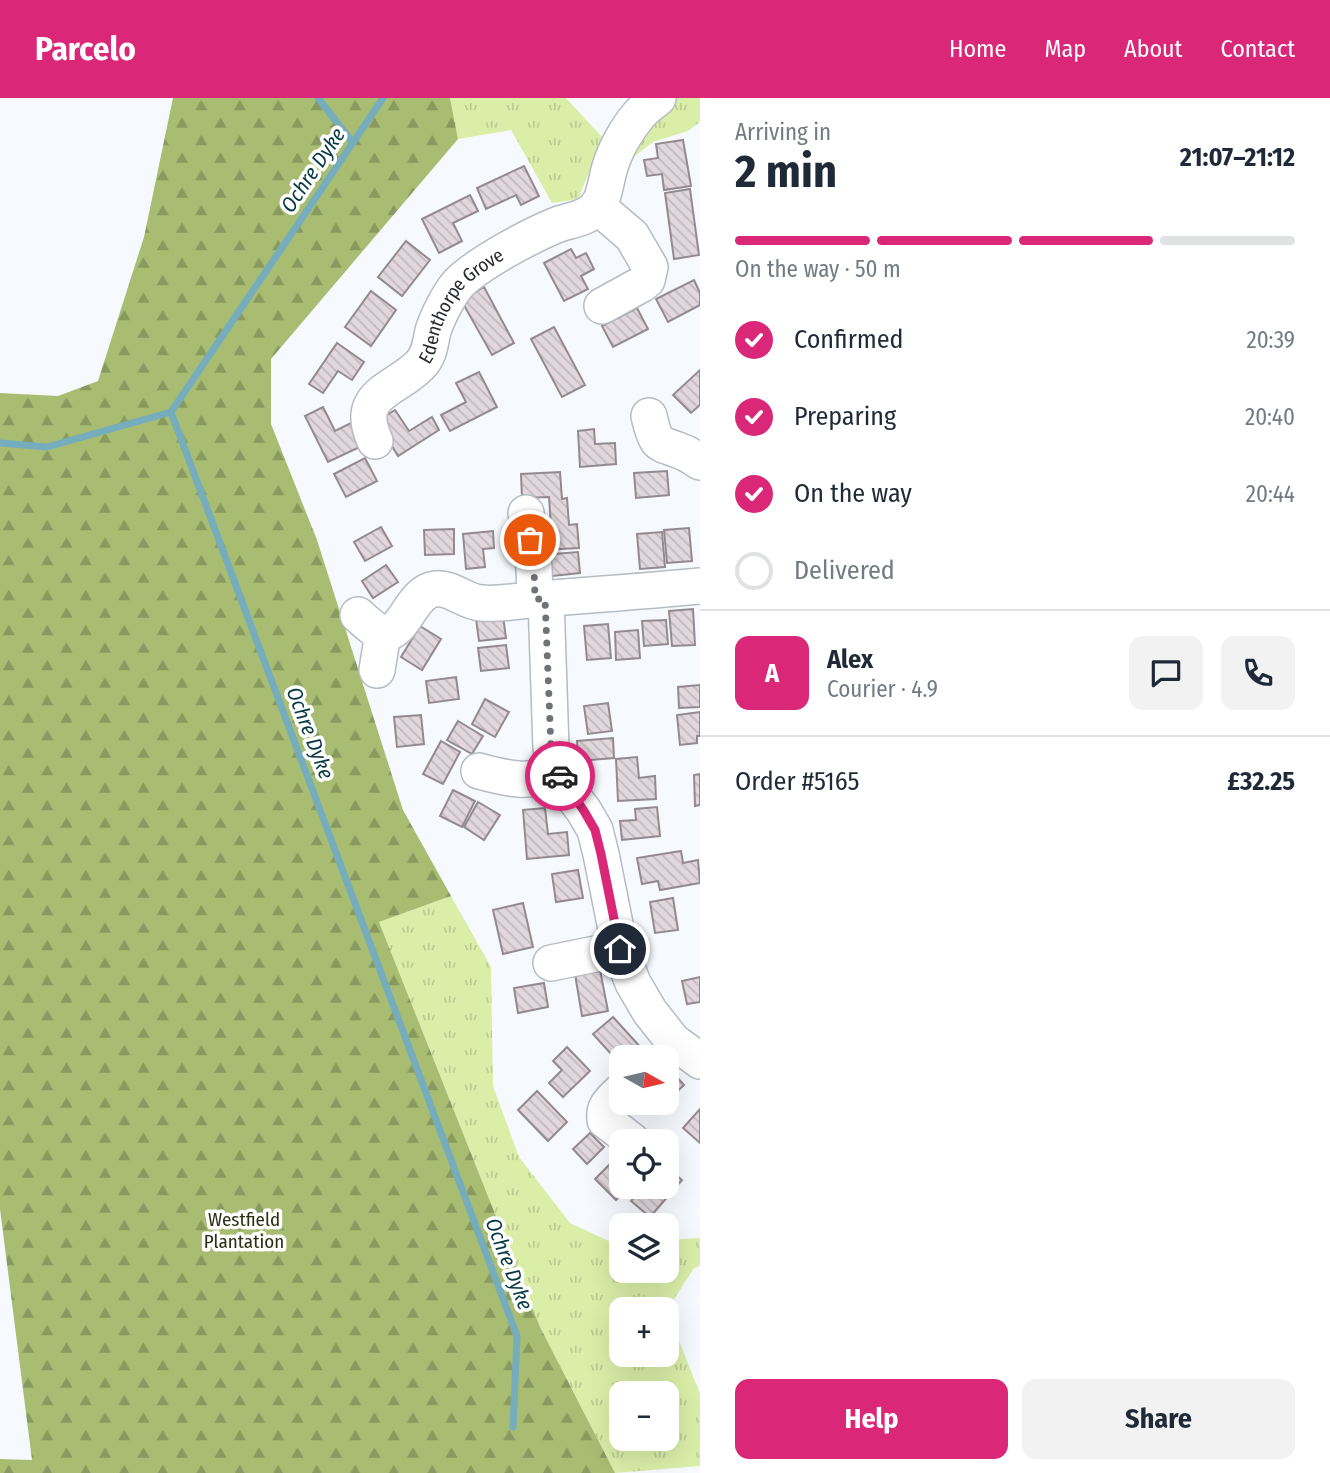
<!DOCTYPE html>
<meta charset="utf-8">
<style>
:root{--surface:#fff;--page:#f2f2f3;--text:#1f2937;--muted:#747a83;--line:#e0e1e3;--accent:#db2777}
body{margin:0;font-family:"Fira Sans Condensed",sans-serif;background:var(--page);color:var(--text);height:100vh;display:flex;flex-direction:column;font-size:26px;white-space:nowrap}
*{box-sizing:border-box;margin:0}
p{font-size:23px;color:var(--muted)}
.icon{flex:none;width:38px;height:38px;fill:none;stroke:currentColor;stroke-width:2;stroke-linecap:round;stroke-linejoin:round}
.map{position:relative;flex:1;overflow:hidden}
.drawer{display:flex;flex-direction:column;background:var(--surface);width:630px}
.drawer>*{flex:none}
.needle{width:46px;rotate:98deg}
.buttons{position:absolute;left:609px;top:947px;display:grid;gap:14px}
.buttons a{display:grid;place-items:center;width:70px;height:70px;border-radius:14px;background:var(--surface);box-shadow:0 7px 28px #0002;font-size:35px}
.pin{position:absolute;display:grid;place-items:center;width:60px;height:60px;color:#fff;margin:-30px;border:4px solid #fff;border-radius:50%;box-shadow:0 2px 7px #0007}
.courier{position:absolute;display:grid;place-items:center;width:70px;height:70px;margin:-35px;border:5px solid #db2777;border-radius:50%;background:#fff;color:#222;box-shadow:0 2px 9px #0007}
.head em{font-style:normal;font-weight:700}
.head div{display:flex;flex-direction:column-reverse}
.head{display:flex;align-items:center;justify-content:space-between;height:119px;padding:0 35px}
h1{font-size:46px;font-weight:700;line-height:52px}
.bar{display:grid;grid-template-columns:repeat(4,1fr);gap:10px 7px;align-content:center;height:84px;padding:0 35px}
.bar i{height:9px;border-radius:5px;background:var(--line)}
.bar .on{background:var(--accent)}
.bar p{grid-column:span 4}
.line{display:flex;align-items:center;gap:18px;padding:0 35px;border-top:2px solid var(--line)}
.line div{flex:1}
.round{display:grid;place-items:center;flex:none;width:74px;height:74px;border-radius:14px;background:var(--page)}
ol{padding:0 35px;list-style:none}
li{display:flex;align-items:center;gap:21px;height:77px}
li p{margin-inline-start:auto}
li .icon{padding:7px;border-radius:50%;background:var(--accent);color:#fff;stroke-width:4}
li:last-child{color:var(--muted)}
li i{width:38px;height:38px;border:4px solid var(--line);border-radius:50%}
.button{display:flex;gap:14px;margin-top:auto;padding:14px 35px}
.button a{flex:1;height:80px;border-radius:14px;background:var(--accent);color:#fff;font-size:28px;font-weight:700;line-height:80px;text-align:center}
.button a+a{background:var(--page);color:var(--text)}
header{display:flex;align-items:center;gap:42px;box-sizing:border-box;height:98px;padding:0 35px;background:var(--accent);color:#fff}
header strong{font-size:33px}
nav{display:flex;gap:38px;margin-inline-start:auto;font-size:24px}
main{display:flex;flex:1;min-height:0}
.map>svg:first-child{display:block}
.grass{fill:url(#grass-tufts);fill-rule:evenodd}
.forest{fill:url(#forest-firs)}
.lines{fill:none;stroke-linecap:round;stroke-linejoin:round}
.stream{stroke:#76adbd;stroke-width:7}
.building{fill:url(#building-back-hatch);stroke:#938a8f;stroke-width:2}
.minor-casing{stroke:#b6bcc3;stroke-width:38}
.minor{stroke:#fff;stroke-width:35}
.done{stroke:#6f7276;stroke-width:7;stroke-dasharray:0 12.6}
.route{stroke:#db2777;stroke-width:9}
.labels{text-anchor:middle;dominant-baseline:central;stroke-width:7;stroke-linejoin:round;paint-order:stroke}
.street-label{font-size:19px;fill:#27292c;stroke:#fff}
.park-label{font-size:19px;fill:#293111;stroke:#fff}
.water-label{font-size:21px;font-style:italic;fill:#063843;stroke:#fff}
</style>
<header>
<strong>Parcelo</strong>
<nav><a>Home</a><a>Map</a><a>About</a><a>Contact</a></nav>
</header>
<main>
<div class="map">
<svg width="700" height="1375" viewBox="0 0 700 1375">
<defs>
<pattern id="grass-tufts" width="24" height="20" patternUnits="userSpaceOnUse" patternTransform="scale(1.75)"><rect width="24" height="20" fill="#daeea8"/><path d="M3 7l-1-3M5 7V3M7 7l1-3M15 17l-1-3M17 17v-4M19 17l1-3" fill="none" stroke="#bbcc91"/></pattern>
<pattern id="forest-firs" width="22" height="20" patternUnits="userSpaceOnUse" patternTransform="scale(1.75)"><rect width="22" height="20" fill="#a8bd72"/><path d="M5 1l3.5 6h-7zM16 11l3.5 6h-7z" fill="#899a5e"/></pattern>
<pattern id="building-back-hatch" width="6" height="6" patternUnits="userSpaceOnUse" patternTransform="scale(1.75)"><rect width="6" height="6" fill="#e1d7dc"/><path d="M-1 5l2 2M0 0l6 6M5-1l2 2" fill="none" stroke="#c1b9bd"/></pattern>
</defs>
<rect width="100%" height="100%" fill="#f6fafe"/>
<g class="grass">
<polygon points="450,0 566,0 603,40 578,101 552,105 511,32 458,41"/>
<polygon points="675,0 700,0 700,24 688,33 653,44 624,67 668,5"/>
<path d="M451,798l40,71 2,119 26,71 51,66 43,20h8v27h46v-30l33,-2v28l-6,2 -27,42 33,84v72l-85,7 -75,-146 -161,-405zM621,1211h46v45h-46zM621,1295h46v45h-46z"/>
</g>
<polygon class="forest" points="173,0 450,0 458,41 271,261 271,326 317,442 403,712 451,798 379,824 540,1229 615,1375 0,1375 0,1361 32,1362 0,1111 0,295 58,298 98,283 144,139"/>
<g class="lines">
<g class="stream">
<polyline points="318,0 353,45"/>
<polyline points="383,0 171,314 517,1238 513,1329"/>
<polyline points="0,345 47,349 171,314"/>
</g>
</g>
<g class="building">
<polygon points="683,42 691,88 664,92 662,76 647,78 644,62 658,60 656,46"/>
<polygon points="524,68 539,98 521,107 516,97 486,111 477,90"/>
<polygon points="690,91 699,157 674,161 665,95"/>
<polygon points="470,97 478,113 453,125 462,143 439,155 422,121"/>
<polygon points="406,143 430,162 402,198 378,179"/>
<polygon points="571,151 576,160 586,155 594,171 581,178 588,191 564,203 544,165"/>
<polygon points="694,182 700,195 700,207 668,224 656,201"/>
<polygon points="484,189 514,245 492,257 461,202"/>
<polygon points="371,193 396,212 371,248 345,229"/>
<polygon points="637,210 648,231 613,249 602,228"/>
<polygon points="554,229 585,287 562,299 531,241"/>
<polygon points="337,245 364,264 352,282 338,273 323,295 309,286"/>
<polygon points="700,272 700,307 691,315 673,297"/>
<polygon points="479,274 497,309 450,333 441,317 466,304 456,285"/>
<polygon points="323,309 335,333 353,324 364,347 328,364 305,318"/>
<polygon points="395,312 409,333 432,319 439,332 398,358 377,323"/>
<polygon points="594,331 595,346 615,345 616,366 580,369 578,333"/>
<polygon points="365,360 377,383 346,399 334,376"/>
<polygon points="667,373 669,397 636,400 634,375"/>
<polygon points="560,374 562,401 567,400 569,427 577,426 579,450 542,452 541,430 551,429 549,399 522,400 521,376"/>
<polygon points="381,429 392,448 365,463 354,444"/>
<polygon points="689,430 692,463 667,465 664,432"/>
<polygon points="454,431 454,456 425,457 424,432"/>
<polygon points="493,433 494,450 483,451 485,469 466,471 463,436"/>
<polygon points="662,434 665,469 640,471 637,436"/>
<polygon points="578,454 580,475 543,479 541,457"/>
<polygon points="386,467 398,484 373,500 362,483"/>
<polygon points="693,511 695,547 672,548 669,513"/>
<polygon points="503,518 506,540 479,543 476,521"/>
<polygon points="666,522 668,546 644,548 642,523"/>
<polygon points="608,526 611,560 587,562 584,528"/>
<polygon points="420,528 441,541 422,572 401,559"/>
<polygon points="638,532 640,560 616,562 615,534"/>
<polygon points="506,547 509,570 481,573 478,550"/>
<polygon points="456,579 459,601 429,605 426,583"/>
<polygon points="700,587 700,609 679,610 678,589"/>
<polygon points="485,601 509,614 495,639 472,626"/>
<polygon points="608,605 612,633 588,636 584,608"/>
<polygon points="700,614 700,638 697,638 697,645 680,647 677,617"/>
<polygon points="421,617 424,646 397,649 394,619"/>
<polygon points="458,623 483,638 472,656 447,642"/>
<polygon points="613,640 614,660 578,663 577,643"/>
<polygon points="441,643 460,654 443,686 423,676"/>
<polygon points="637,659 639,680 655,678 656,701 618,703 616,661"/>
<polygon points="700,676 700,707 695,708 694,677"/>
<polygon points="453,692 475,703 462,729 440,718"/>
<polygon points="478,704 500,717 484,742 464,729"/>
<polygon points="657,709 660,738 622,742 620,723 636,722 635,711"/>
<polygon points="545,710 548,736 567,734 569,757 527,761 523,712"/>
<polygon points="681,753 683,765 698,762 700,785 660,792 658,783 642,786 637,760"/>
<polygon points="578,772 583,800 556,804 552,776"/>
<polygon points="673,800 678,832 655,835 650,804"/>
<polygon points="523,805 533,849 503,856 493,812"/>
<polygon points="600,872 608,913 582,918 575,876"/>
<polygon points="700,879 700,904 687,906 682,883"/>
<polygon points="544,885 548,909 518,915 514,890"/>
<polygon points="613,919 643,952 635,959 621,959 621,967 593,936"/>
<polygon points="567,949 590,973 563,999 549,985 562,972 553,963"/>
<polygon points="667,968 684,987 667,1003"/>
<polygon points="537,993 567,1024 548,1043 518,1012"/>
<polygon points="700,1011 700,1045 683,1030"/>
<polygon points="590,1035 604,1049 587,1066 573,1051"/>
<polygon points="612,1064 621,1073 621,1088 630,1088 616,1102 595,1081"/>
<polygon points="667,1069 682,1082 650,1119 631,1103 644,1088 667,1088"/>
</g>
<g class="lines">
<g class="minor-casing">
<g id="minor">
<polyline points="597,108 632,138 650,169 647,182 642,186 602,208"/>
<path d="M649,318c8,34 9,25 36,37 5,2 10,6 15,9"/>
<path id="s1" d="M375,343c-22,-48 20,-50 45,-76 10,-10 10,-22 13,-34 4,-13 16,-37 25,-47 19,-20 70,-47 96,-58 14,-6 32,-6 43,-19 8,-10 9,-28 13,-40 5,-17 16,-37 28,-51 5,-7 13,-12 20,-18"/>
<polyline points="526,415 534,470 535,501"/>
<polyline points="546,501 551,650 557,674 568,692 584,713 595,732 601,756 620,851 633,885 650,914 673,943 700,963"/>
<path d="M358,517c7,6 17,17 27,18 20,0 26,-41 50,-44 17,-2 30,13 46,14 18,2 41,-3 59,-4 53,-4 107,-8 160,-13"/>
<polyline points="377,572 383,535"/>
<path d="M479,673c29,8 49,13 78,1"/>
<polyline points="551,865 620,851"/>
<path d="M621,993c-9,9 -18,15 -16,29l27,21"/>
</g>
</g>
<use href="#minor" class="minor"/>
</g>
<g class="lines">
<polyline class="done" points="530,442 534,470 535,501 545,501 551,650 560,678"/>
<polyline class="route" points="560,678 584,713 595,732 601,756 620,851"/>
</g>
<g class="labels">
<g class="street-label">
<text stroke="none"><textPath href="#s1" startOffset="175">Edenthorpe Grove</textPath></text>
</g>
<g class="park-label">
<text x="244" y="1121">Westfield<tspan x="244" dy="22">Plantation</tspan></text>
</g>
<g class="water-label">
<text transform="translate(313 72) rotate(-56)">Ochre Dyke</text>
<text transform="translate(310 635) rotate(69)">Ochre Dyke</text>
<text transform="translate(509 1166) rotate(69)">Ochre Dyke</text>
</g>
</g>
</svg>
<div class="buttons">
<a><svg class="needle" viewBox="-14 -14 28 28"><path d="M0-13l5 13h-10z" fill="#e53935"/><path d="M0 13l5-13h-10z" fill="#747a83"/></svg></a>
<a><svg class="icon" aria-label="locate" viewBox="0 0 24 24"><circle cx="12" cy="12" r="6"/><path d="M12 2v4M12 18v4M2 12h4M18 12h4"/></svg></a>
<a><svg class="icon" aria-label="layers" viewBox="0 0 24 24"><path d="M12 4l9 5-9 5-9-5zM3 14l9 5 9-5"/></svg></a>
<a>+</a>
<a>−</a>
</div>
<div class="pin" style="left:530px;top:442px;background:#ea580c"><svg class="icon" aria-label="bag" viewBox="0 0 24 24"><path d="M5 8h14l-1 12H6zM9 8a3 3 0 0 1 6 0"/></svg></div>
<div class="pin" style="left:620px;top:851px;background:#1f2937"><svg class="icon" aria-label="home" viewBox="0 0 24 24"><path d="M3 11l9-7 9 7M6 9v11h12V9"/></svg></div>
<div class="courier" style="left:560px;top:678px"><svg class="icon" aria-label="car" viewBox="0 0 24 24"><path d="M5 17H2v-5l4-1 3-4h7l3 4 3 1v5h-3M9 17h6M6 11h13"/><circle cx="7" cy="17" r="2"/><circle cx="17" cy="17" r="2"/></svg></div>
</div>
<section class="drawer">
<div class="head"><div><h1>2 min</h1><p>Arriving in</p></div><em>21:07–21:12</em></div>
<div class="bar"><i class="on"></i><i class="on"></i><i class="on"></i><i></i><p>On the way · 50 m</p></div>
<ol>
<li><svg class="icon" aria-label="check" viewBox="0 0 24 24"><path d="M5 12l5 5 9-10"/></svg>Confirmed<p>20:39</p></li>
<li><svg class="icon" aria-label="check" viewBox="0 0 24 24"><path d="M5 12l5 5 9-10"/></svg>Preparing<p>20:40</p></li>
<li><svg class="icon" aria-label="check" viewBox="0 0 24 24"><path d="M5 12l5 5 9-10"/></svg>On the way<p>20:44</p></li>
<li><i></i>Delivered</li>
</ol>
<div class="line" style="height:126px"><b class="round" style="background:var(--accent);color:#fff">A</b><div><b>Alex</b><p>Courier · 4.9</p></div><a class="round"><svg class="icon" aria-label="chat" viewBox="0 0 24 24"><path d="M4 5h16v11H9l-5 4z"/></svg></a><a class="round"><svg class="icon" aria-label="phone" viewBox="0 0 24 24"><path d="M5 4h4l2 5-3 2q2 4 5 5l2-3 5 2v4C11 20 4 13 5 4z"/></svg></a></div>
<div class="line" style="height:91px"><div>Order #5165</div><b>£32.25</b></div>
<div class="button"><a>Help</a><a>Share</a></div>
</section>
</main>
